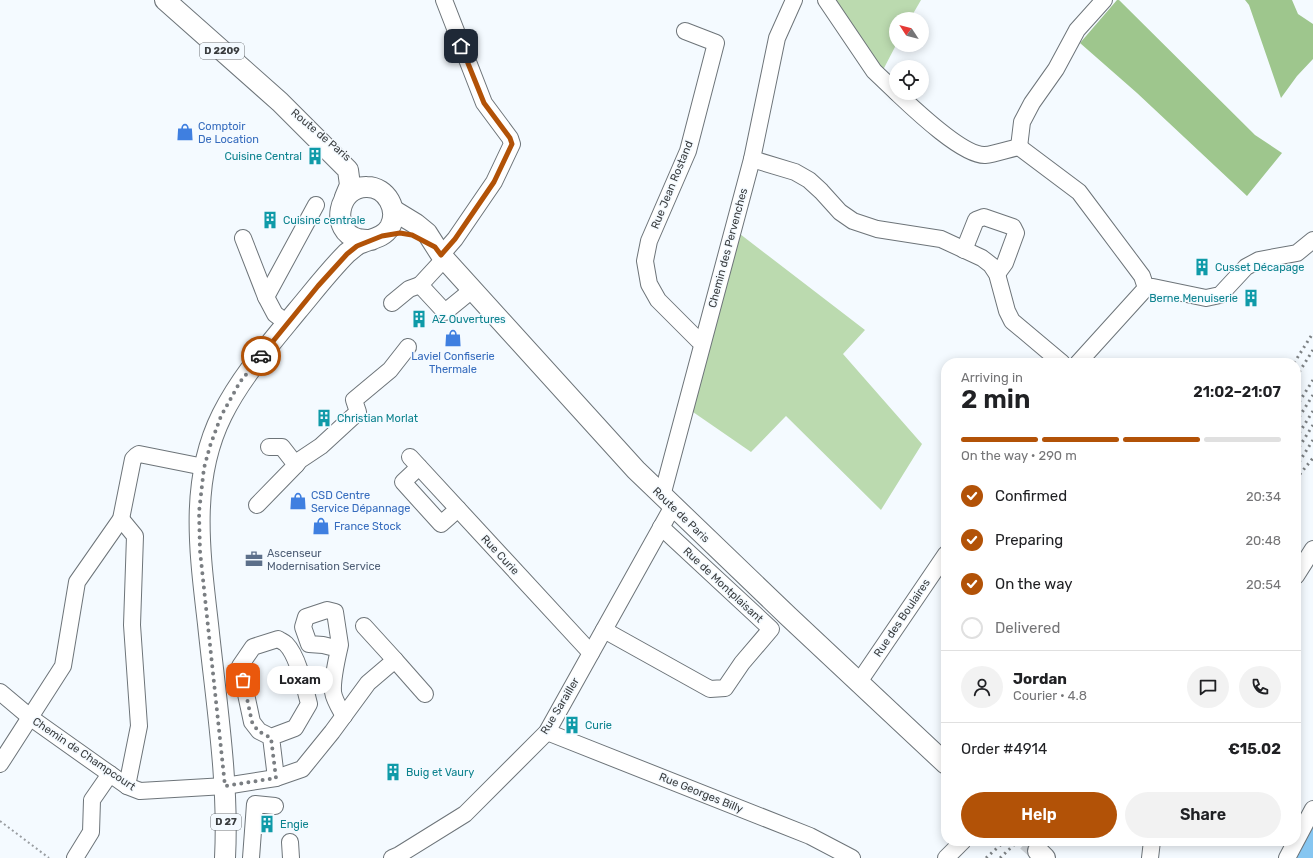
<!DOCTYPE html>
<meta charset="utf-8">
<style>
:root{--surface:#fff;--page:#f2f2f2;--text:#202124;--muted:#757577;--line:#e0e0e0;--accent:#b25207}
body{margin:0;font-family:Rubik,sans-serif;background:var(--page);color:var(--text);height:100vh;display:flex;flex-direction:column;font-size:15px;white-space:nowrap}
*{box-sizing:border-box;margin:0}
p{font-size:13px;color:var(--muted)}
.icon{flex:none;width:22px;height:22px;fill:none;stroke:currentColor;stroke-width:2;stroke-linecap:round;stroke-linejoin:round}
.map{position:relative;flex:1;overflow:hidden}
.sheet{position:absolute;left:941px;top:358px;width:360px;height:488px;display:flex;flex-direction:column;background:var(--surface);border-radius:16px;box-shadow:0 2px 10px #0003}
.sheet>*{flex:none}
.needle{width:26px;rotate:306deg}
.fabs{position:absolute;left:889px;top:12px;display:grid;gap:8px}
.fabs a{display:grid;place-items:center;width:40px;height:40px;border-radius:50%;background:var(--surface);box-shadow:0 2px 10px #0003;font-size:20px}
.pin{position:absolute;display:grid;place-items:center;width:34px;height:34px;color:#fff;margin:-17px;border-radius:8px;box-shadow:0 2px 6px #0006}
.courier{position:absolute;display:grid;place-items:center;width:40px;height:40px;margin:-20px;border:3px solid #b25207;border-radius:50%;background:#fff;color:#222;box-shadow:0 1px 5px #0007}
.bubble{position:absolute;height:28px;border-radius:14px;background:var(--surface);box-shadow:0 2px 10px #0003;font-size:13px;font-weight:600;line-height:28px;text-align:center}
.overview em{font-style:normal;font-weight:600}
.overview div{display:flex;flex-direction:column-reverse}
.overview{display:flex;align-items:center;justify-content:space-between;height:68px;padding:0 20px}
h1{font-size:26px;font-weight:600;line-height:30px}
.bar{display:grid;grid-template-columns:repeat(4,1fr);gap:6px 4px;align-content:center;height:48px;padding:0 20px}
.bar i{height:5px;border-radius:3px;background:var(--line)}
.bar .active{background:var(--accent)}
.bar p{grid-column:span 4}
.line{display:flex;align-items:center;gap:10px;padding:0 20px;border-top:1px solid var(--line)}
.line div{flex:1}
.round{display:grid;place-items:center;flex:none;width:42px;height:42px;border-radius:21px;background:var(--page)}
ol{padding:0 20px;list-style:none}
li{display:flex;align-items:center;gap:12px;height:44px}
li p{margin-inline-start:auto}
li .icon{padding:4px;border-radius:50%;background:var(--accent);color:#fff;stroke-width:4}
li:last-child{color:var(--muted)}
li i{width:22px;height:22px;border:2px solid var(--line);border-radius:50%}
.button{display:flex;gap:8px;margin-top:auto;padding:8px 20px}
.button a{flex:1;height:46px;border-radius:24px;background:var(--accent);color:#fff;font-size:16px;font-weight:600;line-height:46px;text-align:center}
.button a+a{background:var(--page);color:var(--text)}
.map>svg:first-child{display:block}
.green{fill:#bbdaaf}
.forest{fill:#9ec68d}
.water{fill:#86c6f1}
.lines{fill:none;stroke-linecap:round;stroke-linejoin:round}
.major-tunnel{stroke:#cfd4d8;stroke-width:20;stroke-dasharray:20 10;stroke-linecap:butt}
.minor-casing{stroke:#6d7479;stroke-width:18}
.major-casing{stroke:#6d7479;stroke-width:22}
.path{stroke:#999da1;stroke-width:2;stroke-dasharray:2 3;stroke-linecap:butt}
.minor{stroke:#fff;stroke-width:16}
.major{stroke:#fff;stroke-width:20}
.rail{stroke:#7c8083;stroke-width:3;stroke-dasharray:2 4;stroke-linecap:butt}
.done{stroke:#7a7e82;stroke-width:4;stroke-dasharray:0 7.2}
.route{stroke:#b25207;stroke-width:5}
.labels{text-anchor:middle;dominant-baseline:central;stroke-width:3;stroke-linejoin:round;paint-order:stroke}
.shield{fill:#f4faff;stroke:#717578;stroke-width:1}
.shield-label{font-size:10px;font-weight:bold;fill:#393c3e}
.shop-label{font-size:11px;fill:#366cbe;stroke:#f4faff;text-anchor:start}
.street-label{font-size:11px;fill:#393c3e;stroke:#f4faff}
.culture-label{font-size:11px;fill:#0d838f;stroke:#f4faff;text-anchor:start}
.service-label{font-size:11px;fill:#4e5e75;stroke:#f4faff;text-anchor:start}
</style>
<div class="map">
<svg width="1313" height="858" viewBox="0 0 1313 858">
<rect width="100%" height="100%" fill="#f4faff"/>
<g class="green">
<polygon points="834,0 921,0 910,19 896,19 896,45 883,70"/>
<polygon points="740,234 865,330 843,354 922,444 881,510 786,416 751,452 693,412"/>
</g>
<g class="forest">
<polygon points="1117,0 1119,0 1255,135 1282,153 1247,196 1137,93 1080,43"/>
<polygon points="1245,0 1292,0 1298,14 1313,24 1313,59 1297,76 1281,98 1249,5"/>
</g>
<polygon class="water" points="1313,826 1313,858 1296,858"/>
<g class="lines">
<polyline class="major-tunnel" points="1027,841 1038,851"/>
<g class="minor-casing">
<g id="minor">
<polyline points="826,0 874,71 896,92"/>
<polyline points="685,31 716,43 688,151 649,241 645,261 649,284 658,300 698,340 702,342"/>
<path d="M897,93c17,16 66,63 88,62 11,-1 23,-6 34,-8l60,45 63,84 4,12"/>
<polyline points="1019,147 1022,122 1032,103 1056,69 1077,30 1104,0"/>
<polyline points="752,159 795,172 809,180 821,191 840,212 853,221 877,229 941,239 982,258 991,265 997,274 1007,311 1012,321 1062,363"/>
<polyline points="243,238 266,297 275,314 287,323"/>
<polyline points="964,250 976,220 984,217 1013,227 1016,233 1005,263 997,274"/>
<polyline points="441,255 455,239 494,182 512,144 510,138 484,103 444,0"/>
<polyline points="444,259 420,285 445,312 472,290"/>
<polyline points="266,297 316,205"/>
<polyline points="392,303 409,289 420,285"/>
<polyline points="1078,363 1146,288 1153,287 1206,298 1220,295 1246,267 1259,260 1297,253 1313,240"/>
<polyline points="410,457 591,653"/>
<polyline points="296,465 300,460 321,446 358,412 354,400 390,370 408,347"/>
<polyline points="419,467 403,482 441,524 458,509"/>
<polyline points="662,496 752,159 777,38 794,0"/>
<polyline points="257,505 296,465 282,447 269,447"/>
<polyline points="121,519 135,536 132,625 139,726 127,786"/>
<polyline points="1296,576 1313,549"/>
<polyline points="604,630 710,689 725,688 742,663 771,629 661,527"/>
<path d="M339,649l-16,-4 -14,-1 -6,-17 3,-10 21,-7 8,2 5,33c-3,13 -8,34 -7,47 1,8 7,17 11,24"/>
<polyline points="395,660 425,694"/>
<polyline points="859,682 946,554"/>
<polyline points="0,692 31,718 100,767 127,786 140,791 225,786 276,778 302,769 332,732 368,683 395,660 364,626"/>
<polyline points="547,732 810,836 852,858"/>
<path d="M271,737l-12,-6 -7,-9 -12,-56 13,-19 25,-8c3,2 6,3 8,5 12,12 19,44 23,60l-14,24 -24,9 5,41"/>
<polyline points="0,764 63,666 77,582 121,519 133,459 136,456 139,454 204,467"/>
<polyline points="290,842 291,858"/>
<polyline points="75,858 91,832 92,800 110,774"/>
<polyline points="251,858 255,804 275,806"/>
<polyline points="392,858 399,855 465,814 547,732 673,506"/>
<polyline points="946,858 963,841"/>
<polyline points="1150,858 1152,841"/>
<polyline points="1287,858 1313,809"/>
</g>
</g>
<g class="major-casing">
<g id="major">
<polyline points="165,0 280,102 348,170 350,185 345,197"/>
<polyline points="393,210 416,224 427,233 441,255 636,470 788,616 946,764"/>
<polyline points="1038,851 1045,858"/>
<path d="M225,858c4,-77 -9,-157 -17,-234 -8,-70 -19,-143 14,-209 19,-38 48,-71 75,-104 16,-19 32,-40 50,-58 3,-2 7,-6 10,-8 11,-6 26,-6 33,-18 9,-17 -3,-40 -23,-40 -29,-1 -38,44 -9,52 4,1 9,1 13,1"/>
</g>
</g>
<polyline class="path" points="0,821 49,858"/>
<use href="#minor" class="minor"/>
<use href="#major" class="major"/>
<g class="rail">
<polyline points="1294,363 1313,333"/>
<polyline points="1296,377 1313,350"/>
<polyline points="1296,407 1313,380"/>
<polyline points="1296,422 1313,395"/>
<polyline points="1296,438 1313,411"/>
<polyline points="1296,452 1313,425"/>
<polyline points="1296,467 1313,440"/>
<polyline points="1296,479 1313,458"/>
<polyline points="986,858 1005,841"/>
<polyline points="1000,858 1018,841"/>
</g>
</g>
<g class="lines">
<polyline class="done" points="243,680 252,722 258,731 271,738 276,778 225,786 200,551 199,512 204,468 210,446 221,416 240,382 261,356"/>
<polyline class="route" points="261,356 318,286 347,254 357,246 382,236 400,233 412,235 435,247 441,255 455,239 494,182 512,144 510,138 484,103 461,46"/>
</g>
<defs>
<g id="shop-bare" transform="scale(1.38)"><path d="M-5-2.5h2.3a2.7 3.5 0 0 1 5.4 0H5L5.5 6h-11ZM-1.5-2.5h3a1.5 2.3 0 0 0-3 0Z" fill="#3f7fe0" stroke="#f4faff" stroke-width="2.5" paint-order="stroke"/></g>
<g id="building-bare" transform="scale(1.38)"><path d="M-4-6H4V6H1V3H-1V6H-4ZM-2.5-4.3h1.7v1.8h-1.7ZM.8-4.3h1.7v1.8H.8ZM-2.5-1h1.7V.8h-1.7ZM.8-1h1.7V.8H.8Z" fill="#0f9aa8" stroke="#f4faff" stroke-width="2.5" paint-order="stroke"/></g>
<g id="office-bare" transform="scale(1.38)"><path d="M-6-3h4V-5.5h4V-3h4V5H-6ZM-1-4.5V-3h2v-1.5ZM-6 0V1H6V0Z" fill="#5c6f8a" stroke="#f4faff" stroke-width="2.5" paint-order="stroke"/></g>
</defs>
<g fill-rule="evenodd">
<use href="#shop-bare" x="185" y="132"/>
<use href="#building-bare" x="315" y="156"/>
<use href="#building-bare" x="270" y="220"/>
<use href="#building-bare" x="1202" y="267"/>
<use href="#building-bare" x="1251" y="298"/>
<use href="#building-bare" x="419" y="319"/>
<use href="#shop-bare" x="453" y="338"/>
<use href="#building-bare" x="324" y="418"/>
<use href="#shop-bare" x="298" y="501"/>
<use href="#shop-bare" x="321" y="526"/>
<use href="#office-bare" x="254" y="559"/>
<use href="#building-bare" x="572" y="725"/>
<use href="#building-bare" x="393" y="772"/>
<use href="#building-bare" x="267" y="824"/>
</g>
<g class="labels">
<g class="shield">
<rect x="200" y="43" width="44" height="16" rx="3"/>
<rect x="211" y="814" width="30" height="16" rx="3"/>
</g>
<g class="shield-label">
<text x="222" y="51">D 2209</text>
<text x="226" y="822">D 27</text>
</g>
<g class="shop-label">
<text x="198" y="126">Comptoir<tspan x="198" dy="13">De Location</tspan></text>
<text x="453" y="356" text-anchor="middle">Laviel Confiserie<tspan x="453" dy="13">Thermale</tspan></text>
<text x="311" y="495">CSD Centre<tspan x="311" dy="13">Service Dépannage</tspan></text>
<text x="334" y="526">France Stock</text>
</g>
<g class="street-label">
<text transform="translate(321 135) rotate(40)">Route de Paris</text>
<text transform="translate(672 185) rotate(-68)">Rue Jean Rostand</text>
<text transform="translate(728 248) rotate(-75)">Chemin des Pervenches</text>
<text transform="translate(681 515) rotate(44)">Route de Paris</text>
<text transform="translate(500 555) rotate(47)">Rue Curie</text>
<text transform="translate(723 585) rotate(43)">Rue de Montplaisant</text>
<text transform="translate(902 618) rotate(-56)">Rue des Boulaires</text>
<text transform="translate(560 706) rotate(-59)">Rue Sarailler</text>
<text transform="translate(84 754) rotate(34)">Chemin de Champcourt</text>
<text transform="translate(701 793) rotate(22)">Rue Georges Billy</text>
</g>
<g class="culture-label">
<text x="302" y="156" text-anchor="end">Cuisine Central</text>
<text x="283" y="220">Cuisine centrale</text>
<text x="1215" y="267">Cusset Décapage</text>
<text x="1238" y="298" text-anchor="end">Berne Menuiserie</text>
<text x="432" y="319">AZ Ouvertures</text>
<text x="337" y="418">Christian Morlat</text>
<text x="585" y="725">Curie</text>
<text x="406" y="772">Buig et Vaury</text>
<text x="280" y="824">Engie</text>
</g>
<g class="service-label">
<text x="267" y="553">Ascenseur<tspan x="267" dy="13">Modernisation Service</tspan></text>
</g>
</g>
</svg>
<div class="fabs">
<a><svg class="needle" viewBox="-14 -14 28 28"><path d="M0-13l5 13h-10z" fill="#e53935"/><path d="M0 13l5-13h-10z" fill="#757577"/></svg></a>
<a><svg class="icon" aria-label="locate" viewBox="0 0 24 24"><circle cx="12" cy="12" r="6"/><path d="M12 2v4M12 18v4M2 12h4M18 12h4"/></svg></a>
</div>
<div class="pin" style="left:243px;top:680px;background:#ea580c"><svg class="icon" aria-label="bag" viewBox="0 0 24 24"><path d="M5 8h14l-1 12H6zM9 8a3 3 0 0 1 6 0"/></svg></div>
<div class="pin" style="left:461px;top:46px;background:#1f2937"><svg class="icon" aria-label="home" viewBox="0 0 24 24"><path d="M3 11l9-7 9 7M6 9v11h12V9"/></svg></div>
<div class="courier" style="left:261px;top:356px"><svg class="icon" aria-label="car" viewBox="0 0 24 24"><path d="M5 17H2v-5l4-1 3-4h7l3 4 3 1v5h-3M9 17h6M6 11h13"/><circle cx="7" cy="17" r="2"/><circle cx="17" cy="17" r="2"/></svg></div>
<div class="bubble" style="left:267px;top:666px;width:66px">Loxam</div>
<section class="sheet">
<div class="overview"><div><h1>2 min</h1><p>Arriving in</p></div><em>21:02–21:07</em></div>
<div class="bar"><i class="active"></i><i class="active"></i><i class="active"></i><i></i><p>On the way · 290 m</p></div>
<ol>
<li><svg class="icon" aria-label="check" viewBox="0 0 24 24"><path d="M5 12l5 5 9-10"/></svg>Confirmed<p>20:34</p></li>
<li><svg class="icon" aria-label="check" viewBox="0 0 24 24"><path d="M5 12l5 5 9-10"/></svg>Preparing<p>20:48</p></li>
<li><svg class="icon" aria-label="check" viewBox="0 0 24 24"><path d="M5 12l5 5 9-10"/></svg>On the way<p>20:54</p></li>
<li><i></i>Delivered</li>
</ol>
<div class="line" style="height:72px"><a class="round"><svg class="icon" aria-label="person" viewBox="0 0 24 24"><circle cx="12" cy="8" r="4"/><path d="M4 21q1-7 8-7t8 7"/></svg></a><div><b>Jordan</b><p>Courier · 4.8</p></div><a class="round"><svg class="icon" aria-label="chat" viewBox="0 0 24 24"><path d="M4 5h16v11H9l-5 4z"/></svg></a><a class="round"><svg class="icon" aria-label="phone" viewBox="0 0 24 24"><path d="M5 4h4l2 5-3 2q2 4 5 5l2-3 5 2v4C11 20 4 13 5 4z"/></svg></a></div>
<div class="line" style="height:52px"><div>Order #4914</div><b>€15.02</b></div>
<div class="button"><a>Help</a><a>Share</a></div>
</section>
</div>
